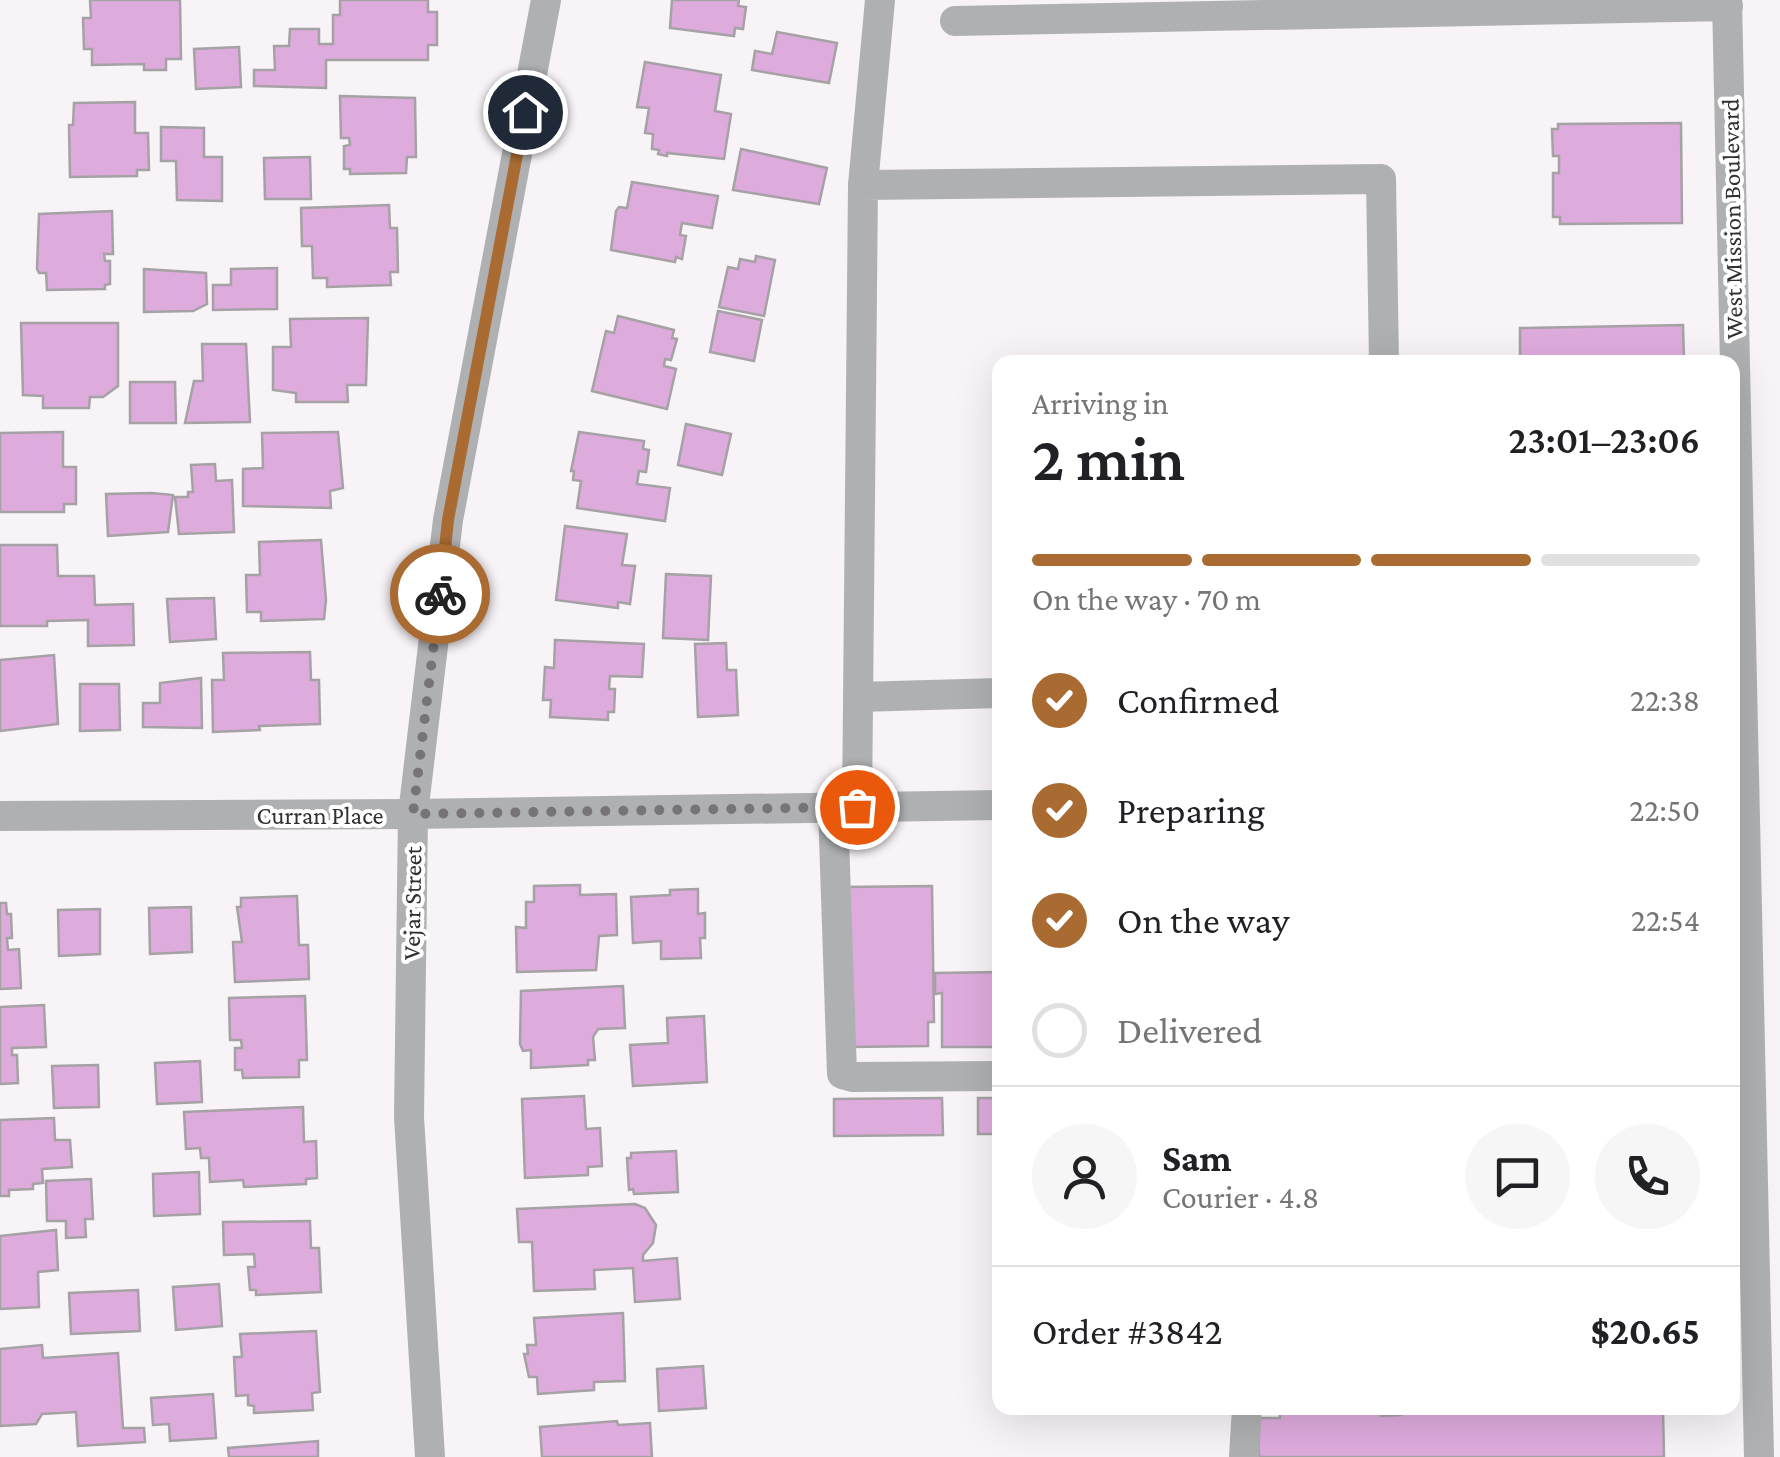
<!DOCTYPE html>
<meta charset="utf-8">
<style>
:root{--surface:#fff;--page:#f6f6f6;--text:#202124;--muted:#757577;--line:#e0e0e0;--accent:#a96b31}
body{margin:0;font-family:"Crimson Pro",serif;background:var(--page);color:var(--text);height:100vh;display:flex;flex-direction:column;font-size:38px;white-space:nowrap}
*{box-sizing:border-box;margin:0}
p{font-size:32px;color:var(--muted)}
.icon{flex:none;width:55px;height:55px;fill:none;stroke:currentColor;stroke-width:2;stroke-linecap:round;stroke-linejoin:round}
.map{position:relative;flex:1;overflow:hidden}
.side{position:absolute;left:992px;top:355px;width:748px;height:1060px;display:flex;flex-direction:column;background:var(--surface);border-radius:20px;box-shadow:0 10px 40px #0002}
.side>*{flex:none}
.pin{position:absolute;display:grid;place-items:center;width:85px;height:85px;color:#fff;margin:-42px;border:5px solid #fff;border-radius:50%;box-shadow:0 2px 10px #0007}
.courier{position:absolute;display:grid;place-items:center;width:100px;height:100px;margin:-50px;border:8px solid #a96b31;border-radius:50%;background:#fff;color:#222;box-shadow:0 2px 12px #0007}
.headline em{font-style:normal;font-weight:600}
.headline div{display:flex;flex-direction:column-reverse}
.headline{display:flex;align-items:center;justify-content:space-between;height:170px;padding:0 40px}
h1{font-size:65px;font-weight:600;line-height:75px}
.bar{display:grid;grid-template-columns:repeat(4,1fr);gap:15px 10px;align-content:center;height:120px;padding:0 40px}
.bar i{height:12px;border-radius:8px;background:var(--line)}
.bar .on{background:var(--accent)}
.bar p{grid-column:span 4}
.line{display:flex;align-items:center;gap:25px;padding:0 40px;border-top:2px solid var(--line)}
.line div{flex:1}
.round{display:grid;place-items:center;flex:none;width:105px;height:105px;border-radius:52px;background:var(--page)}
ol{padding:0 40px;list-style:none}
li{display:flex;align-items:center;gap:30px;height:110px}
li p{margin-inline-start:auto}
li .icon{padding:10px;border-radius:50%;background:var(--accent);color:#fff;stroke-width:4}
li:last-child{color:var(--muted)}
li i{width:55px;height:55px;border:5px solid var(--line);border-radius:50%}
.map>svg:first-child{display:block}
.building{fill:#deabdd;stroke:#a5a1a5;stroke-width:2.5}
.lines{fill:none;stroke-linecap:round;stroke-linejoin:round}
.minor{stroke:#afb0b2;stroke-width:30}
.done{stroke:#767476;stroke-width:10;stroke-dasharray:0 18}
.route{stroke:#a96b31;stroke-width:12}
.labels{text-anchor:middle;dominant-baseline:central;stroke-width:8;stroke-linejoin:round;paint-order:stroke}
.street-label{font-size:25px;fill:#312f31;stroke:#fff}
</style>
<div class="map">
<svg width="1780" height="1457" viewBox="0 0 1780 1457">
<rect width="100%" height="100%" fill="#f7f3f7"/>
<g class="building">
<polygon points="90,0 180,0 181,59 166,59 166,70 144,70 144,64 92,65 92,49 84,49 83,18 91,18"/>
<polygon points="340,0 428,0 428,12 437,12 437,45 428,45 428,60 326,60 326,88 254,86 254,70 275,70 274,46 289,46 290,29 319,29 319,44 333,44 333,15 340,15"/>
<polygon points="672,0 739,0 738,6 746,7 743,29 735,28 734,36 670,28"/>
<polygon points="777,32 837,43 829,83 752,70 755,51 772,54"/>
<polygon points="239,47 241,87 196,89 194,49"/>
<polygon points="645,62 721,75 715,111 731,114 724,159 667,153 667,156 658,154 659,150 652,149 653,134 645,133 649,108 637,107"/>
<polygon points="340,96 415,98 416,157 407,157 406,173 350,174 350,169 344,169 344,146 350,145 349,138 341,138"/>
<polygon points="135,102 135,133 148,133 149,170 137,170 137,176 70,177 69,125 73,125 74,103"/>
<polygon points="1681,123 1682,223 1560,224 1560,217 1553,217 1553,173 1559,173 1559,156 1553,156 1552,129 1558,129 1558,124"/>
<polygon points="161,127 204,128 204,157 222,157 222,201 177,200 176,161 161,161"/>
<polygon points="741,149 827,168 819,204 733,190"/>
<polygon points="310,157 311,199 265,199 264,158"/>
<polygon points="632,182 718,196 712,228 682,223 680,235 686,236 682,259 676,257 675,262 611,250 616,211 619,207 627,208"/>
<polygon points="389,205 390,228 397,228 398,272 390,272 391,285 327,287 327,278 313,278 312,246 302,246 301,208"/>
<polygon points="112,211 113,254 104,254 105,261 110,261 110,284 105,285 105,289 47,290 46,273 39,273 37,269 39,214"/>
<polygon points="756,256 775,260 764,316 719,307 728,267 738,269 740,259 755,262"/>
<polygon points="277,268 277,309 213,310 213,285 231,285 231,269"/>
<polygon points="144,269 206,273 207,304 193,311 144,312"/>
<polygon points="718,311 762,320 754,361 710,352"/>
<polygon points="618,316 674,330 672,338 677,339 671,360 665,359 664,366 676,369 667,409 592,391 606,331 614,333"/>
<polygon points="368,318 366,385 347,385 348,402 296,402 296,393 273,390 273,347 291,347 290,319"/>
<polygon points="21,323 118,323 118,386 103,397 90,397 89,408 43,408 43,396 23,395"/>
<polygon points="1683,325 1684,362 1520,362 1520,328"/>
<polygon points="202,344 246,344 250,422 185,423 194,381 203,381"/>
<polygon points="130,382 175,382 176,423 130,423"/>
<polygon points="686,424 731,434 722,475 678,465"/>
<polygon points="63,432 63,467 76,467 76,504 64,504 64,512 0,512 0,433"/>
<polygon points="338,432 343,488 330,491 331,508 243,506 243,469 263,468 262,433"/>
<polygon points="579,432 644,441 643,449 649,450 646,472 639,471 637,484 670,488 665,521 577,508 581,481 573,480 574,471 571,471"/>
<polygon points="215,464 216,481 232,480 234,532 179,534 175,497 188,497 188,492 193,492 191,465"/>
<polygon points="152,493 173,495 168,532 108,536 106,494"/>
<polygon points="565,526 627,534 622,565 635,566 630,604 618,602 618,608 556,600"/>
<polygon points="321,540 326,600 324,619 261,621 261,612 247,612 246,575 260,575 259,542"/>
<polygon points="0,545 57,545 58,576 94,576 95,605 133,604 134,645 88,646 88,620 47,621 47,626 0,626"/>
<polygon points="666,574 711,576 708,640 663,638"/>
<polygon points="214,598 216,639 170,642 167,599"/>
<polygon points="555,640 644,644 642,677 610,676 609,689 615,689 614,712 608,712 608,720 550,717 551,700 543,700 545,667 554,668"/>
<polygon points="726,643 727,670 736,670 738,715 698,717 695,644"/>
<polygon points="310,652 311,680 319,680 320,724 259,726 260,730 213,732 212,680 224,680 223,653"/>
<polygon points="54,655 58,724 0,731 0,660"/>
<polygon points="201,678 202,728 143,727 143,703 160,703 160,683"/>
<polygon points="80,684 119,684 120,730 80,731"/>
<polygon points="580,885 580,895 616,894 617,935 599,936 596,970 517,972 516,927 526,928 526,902 534,902 534,886"/>
<polygon points="932,886 934,1022 928,1022 928,1046 850,1047 845,887"/>
<polygon points="698,889 698,914 705,913 705,938 700,938 701,958 661,959 661,941 633,943 631,897 670,895 670,890"/>
<polygon points="297,896 299,945 308,945 309,979 235,982 233,942 242,942 237,907 241,907 241,898"/>
<polygon points="0,903 6,903 7,914 11,914 12,938 7,938 8,950 19,949 21,988 0,989"/>
<polygon points="191,907 192,952 150,954 149,908"/>
<polygon points="100,909 100,954 59,956 58,910"/>
<polygon points="1000,972 1000,1047 942,1047 942,993 935,994 935,973"/>
<polygon points="623,986 625,1028 598,1029 593,1037 595,1060 588,1060 588,1065 531,1068 531,1050 523,1051 520,1044 521,991"/>
<polygon points="305,996 307,1060 299,1060 299,1077 243,1078 242,1070 235,1070 235,1048 242,1048 241,1040 230,1040 229,998"/>
<polygon points="44,1005 46,1047 12,1048 12,1055 17,1055 18,1083 0,1084 0,1007"/>
<polygon points="704,1016 707,1082 633,1086 630,1045 668,1043 667,1018"/>
<polygon points="200,1061 202,1102 157,1104 155,1063"/>
<polygon points="98,1065 99,1107 54,1108 52,1066"/>
<polygon points="584,1096 586,1129 600,1128 602,1166 588,1167 588,1175 525,1178 522,1099"/>
<polygon points="942,1098 943,1135 834,1136 834,1099"/>
<rect x="978" y="1098" width="22" height="36"/>
<polygon points="303,1107 304,1142 316,1141 317,1178 306,1179 306,1184 244,1187 243,1180 210,1182 209,1158 201,1158 200,1148 186,1149 184,1112"/>
<polygon points="54,1118 55,1140 70,1140 72,1167 42,1169 43,1183 33,1184 33,1189 9,1190 9,1196 0,1196 0,1120"/>
<polygon points="676,1151 678,1192 634,1194 633,1189 629,1190 627,1158 631,1158 631,1153"/>
<polygon points="199,1172 200,1214 154,1216 153,1174"/>
<polygon points="91,1179 93,1219 85,1219 86,1237 66,1238 66,1221 47,1221 46,1181"/>
<polygon points="635,1204 645,1208 656,1225 653,1243 643,1255 643,1261 677,1258 680,1299 635,1302 633,1268 594,1270 595,1289 534,1291 532,1242 519,1242 517,1209"/>
<polygon points="310,1221 311,1248 319,1248 321,1292 256,1295 256,1290 250,1290 248,1267 255,1267 254,1254 224,1255 223,1222"/>
<polygon points="56,1230 58,1270 38,1272 39,1307 0,1309 0,1236"/>
<polygon points="219,1284 222,1326 176,1330 173,1287"/>
<polygon points="138,1290 140,1331 71,1334 69,1293"/>
<polygon points="623,1313 625,1381 594,1382 594,1390 538,1394 537,1377 529,1377 524,1354 528,1354 527,1345 536,1345 534,1318"/>
<polygon points="316,1331 320,1392 312,1393 313,1410 254,1413 254,1406 248,1405 248,1395 236,1396 234,1357 242,1357 240,1334"/>
<polygon points="42,1345 43,1358 118,1353 123,1428 144,1428 145,1442 78,1446 76,1412 42,1414 36,1424 0,1426 0,1349"/>
<polygon points="703,1366 706,1408 659,1411 657,1369"/>
<polygon points="213,1394 216,1438 170,1441 169,1424 153,1425 151,1398"/>
<polygon points="1280,1408 1381,1408 1381,1416 1401,1415 1402,1408 1663,1408 1664,1457 1259,1457 1258,1418 1280,1418"/>
<polygon points="617,1421 618,1425 650,1423 652,1457 542,1457 540,1427"/>
<polygon points="318,1441 318,1457 229,1457 228,1448"/>
</g>
<g class="lines">
<g class="minor">
<polyline points="1727,0 1759,1457"/>
<polyline points="955,21 1728,6"/>
<polyline points="863,185 880,0"/>
<polyline points="858,697 1000,693"/>
<polyline points="857,807 863,185 1381,179 1384,362"/>
<polyline points="833,808 842,1074 853,1077 1000,1076"/>
<polyline points="0,816 413,814 1000,805"/>
<polyline points="430,1457 409,1117 413,814 448,520 546,0"/>
<polyline points="1244,1457 1247,1408"/>
</g>
</g>
<g class="lines">
<polyline class="done" points="440,594 413,814 857,807"/>
<polyline class="route" points="440,594 448,520 525,112"/>
</g>
<g class="labels">
<g class="street-label">
<text transform="translate(1732 219) rotate(-91)">West Mission Boulevard</text>
<text x="320" y="815">Curran Place</text>
<text transform="translate(412 903) rotate(-89)">Vejar Street</text>
</g>
</g>
</svg>
<div class="pin" style="left:857px;top:807px;background:#ea580c"><svg class="icon" aria-label="bag" viewBox="0 0 24 24"><path d="M5 8h14l-1 12H6zM9 8a3 3 0 0 1 6 0"/></svg></div>
<div class="pin" style="left:525px;top:112px;background:#1f2937"><svg class="icon" aria-label="home" viewBox="0 0 24 24"><path d="M3 11l9-7 9 7M6 9v11h12V9"/></svg></div>
<div class="courier" style="left:440px;top:594px"><svg class="icon" aria-label="bike" viewBox="0 0 24 24"><circle cx="6" cy="16" r="4"/><circle cx="18" cy="16" r="4"/><path d="M6 16l4-8h5l3 8M10 8l3 8H6M13 5h3"/></svg></div>
<section class="side">
<div class="headline"><div><h1>2 min</h1><p>Arriving in</p></div><em>23:01–23:06</em></div>
<div class="bar"><i class="on"></i><i class="on"></i><i class="on"></i><i></i><p>On the way · 70 m</p></div>
<ol>
<li><svg class="icon" aria-label="check" viewBox="0 0 24 24"><path d="M5 12l5 5 9-10"/></svg>Confirmed<p>22:38</p></li>
<li><svg class="icon" aria-label="check" viewBox="0 0 24 24"><path d="M5 12l5 5 9-10"/></svg>Preparing<p>22:50</p></li>
<li><svg class="icon" aria-label="check" viewBox="0 0 24 24"><path d="M5 12l5 5 9-10"/></svg>On the way<p>22:54</p></li>
<li><i></i>Delivered</li>
</ol>
<div class="line" style="height:180px"><a class="round"><svg class="icon" aria-label="person" viewBox="0 0 24 24"><circle cx="12" cy="8" r="4"/><path d="M4 21q1-7 8-7t8 7"/></svg></a><div><b>Sam</b><p>Courier · 4.8</p></div><a class="round"><svg class="icon" aria-label="chat" viewBox="0 0 24 24"><path d="M4 5h16v11H9l-5 4z"/></svg></a><a class="round"><svg class="icon" aria-label="phone" viewBox="0 0 24 24"><path d="M5 4h4l2 5-3 2q2 4 5 5l2-3 5 2v4C11 20 4 13 5 4z"/></svg></a></div>
<div class="line" style="height:130px"><div>Order #3842</div><b>$20.65</b></div>
</section>
</div>
